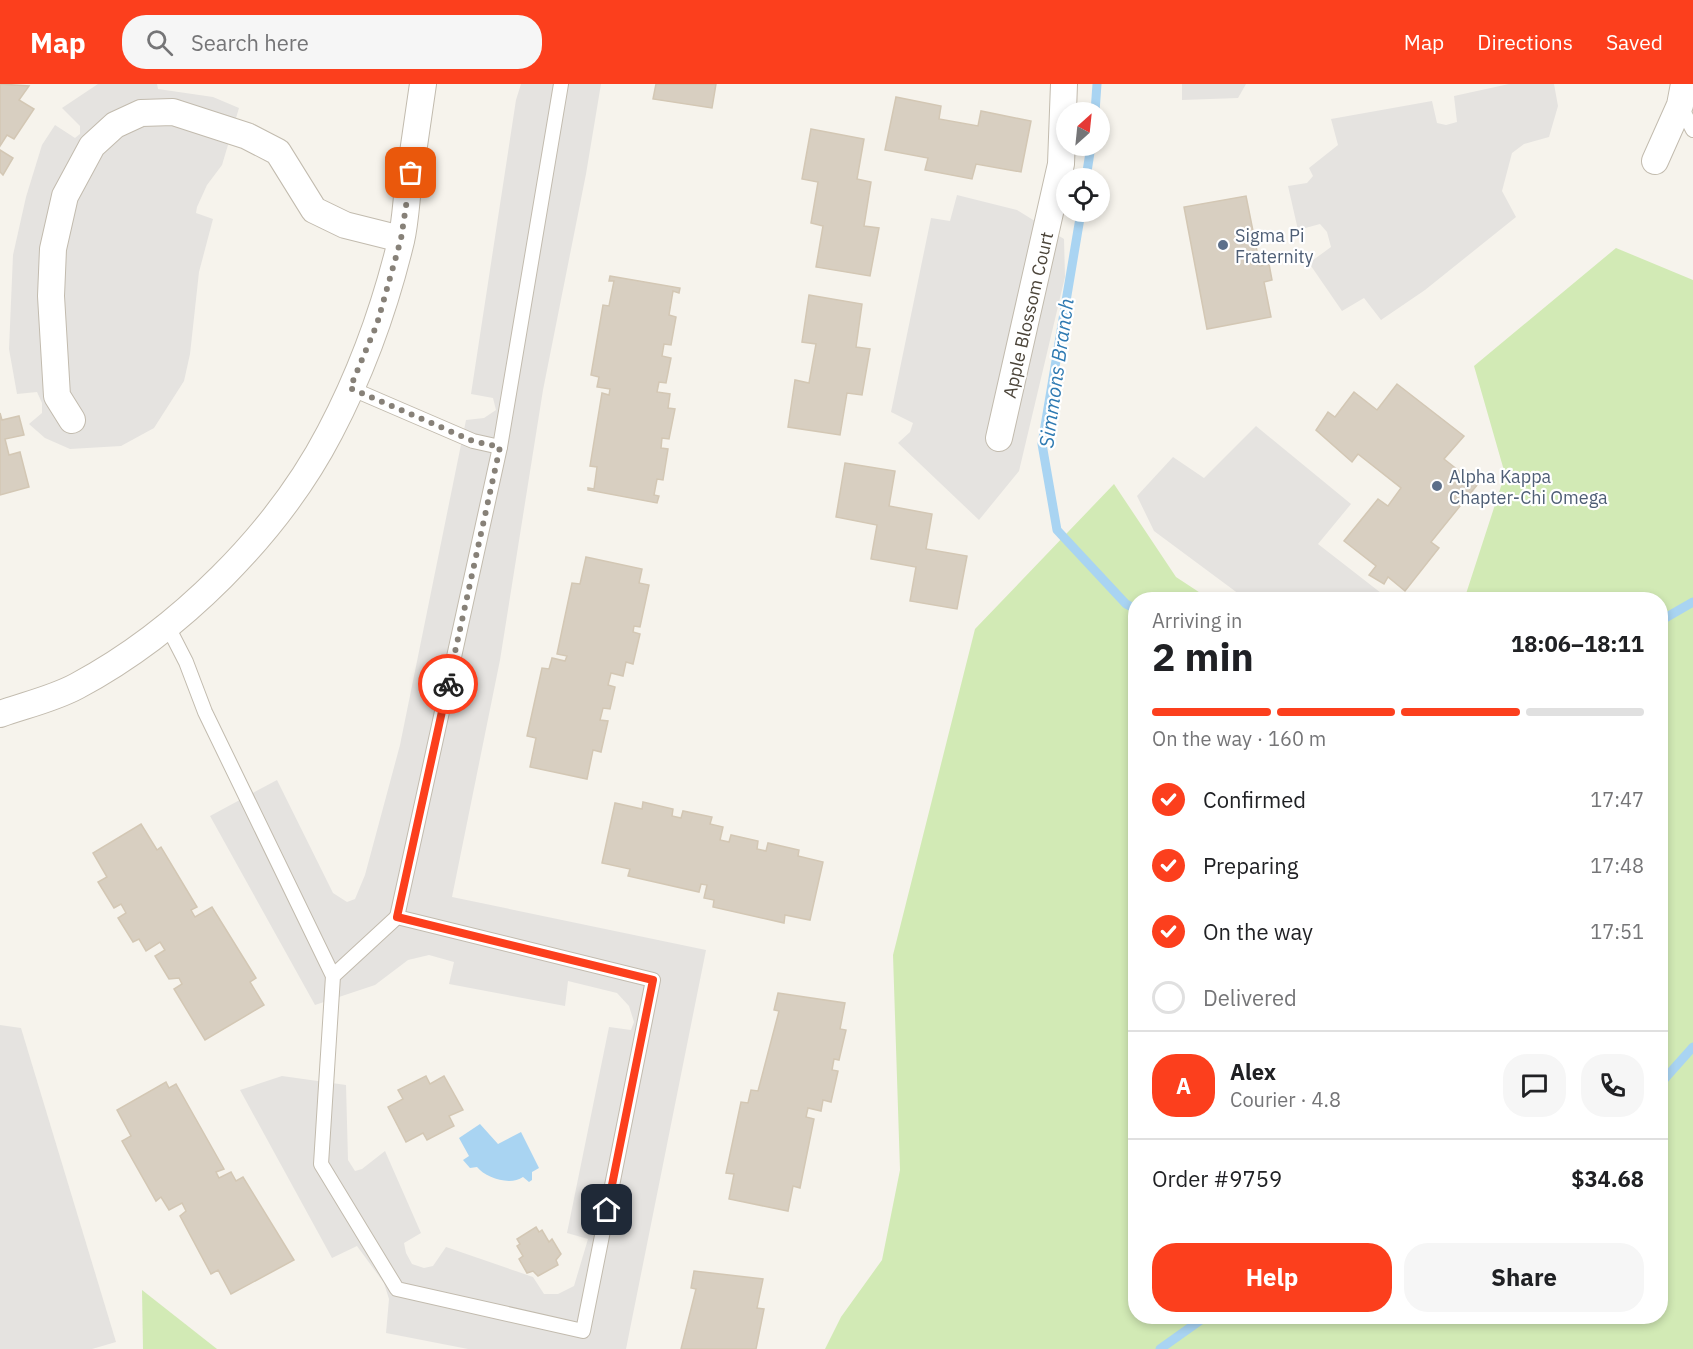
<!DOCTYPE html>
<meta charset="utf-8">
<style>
:root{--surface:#fff;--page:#f6f6f6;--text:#202124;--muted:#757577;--line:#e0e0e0;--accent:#fc3f1d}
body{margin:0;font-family:"IBM Plex Sans",sans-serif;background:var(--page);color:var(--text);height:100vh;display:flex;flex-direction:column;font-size:22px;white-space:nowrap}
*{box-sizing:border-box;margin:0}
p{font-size:20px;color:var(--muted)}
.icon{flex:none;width:33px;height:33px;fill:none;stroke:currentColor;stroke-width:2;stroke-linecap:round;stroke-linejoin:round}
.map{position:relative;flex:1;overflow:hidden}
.panel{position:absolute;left:1128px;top:508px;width:540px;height:732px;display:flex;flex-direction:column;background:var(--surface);border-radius:24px;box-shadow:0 3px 9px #0003}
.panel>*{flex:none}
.needle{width:39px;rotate:27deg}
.controls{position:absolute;left:1056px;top:18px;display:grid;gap:12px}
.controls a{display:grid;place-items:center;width:54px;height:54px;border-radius:50%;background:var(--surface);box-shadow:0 3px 9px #0003;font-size:30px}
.pin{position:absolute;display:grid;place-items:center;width:51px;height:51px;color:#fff;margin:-26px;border-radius:12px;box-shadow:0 3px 9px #0006}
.courier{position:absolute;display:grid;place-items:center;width:60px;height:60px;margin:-30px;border:4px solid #fc3f1d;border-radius:50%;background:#fff;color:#222;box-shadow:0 2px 8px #0007}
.head em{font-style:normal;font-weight:800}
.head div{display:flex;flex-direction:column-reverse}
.head{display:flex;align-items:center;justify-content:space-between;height:102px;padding:0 24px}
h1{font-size:39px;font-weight:800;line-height:45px}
.bar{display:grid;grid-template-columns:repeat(4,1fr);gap:9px 6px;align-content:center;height:72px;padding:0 24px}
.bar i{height:8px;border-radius:4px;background:var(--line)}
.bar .current{background:var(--accent)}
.bar p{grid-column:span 4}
.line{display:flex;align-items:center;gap:15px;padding:0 24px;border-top:2px solid var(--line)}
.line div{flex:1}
.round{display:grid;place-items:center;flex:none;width:63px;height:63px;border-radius:24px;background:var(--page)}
ol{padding:0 24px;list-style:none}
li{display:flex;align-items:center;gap:18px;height:66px}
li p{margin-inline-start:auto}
li .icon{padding:6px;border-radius:50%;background:var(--accent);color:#fff;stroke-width:4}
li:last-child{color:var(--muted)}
li i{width:33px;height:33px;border:3px solid var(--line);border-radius:50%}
.cta{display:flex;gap:12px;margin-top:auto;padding:12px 24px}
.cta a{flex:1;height:69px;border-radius:24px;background:var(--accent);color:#fff;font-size:24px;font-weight:800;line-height:69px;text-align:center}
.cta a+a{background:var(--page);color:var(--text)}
header{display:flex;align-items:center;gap:36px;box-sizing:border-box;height:84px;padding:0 30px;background:var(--accent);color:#fff}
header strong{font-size:28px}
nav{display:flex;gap:33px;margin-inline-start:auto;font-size:21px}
.search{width:420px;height:54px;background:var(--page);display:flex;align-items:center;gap:15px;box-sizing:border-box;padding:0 21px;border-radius:24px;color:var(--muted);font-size:22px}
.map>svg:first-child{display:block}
.green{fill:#d2eab5}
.parking{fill:#e5e3e0}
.water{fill:#a9d4f2}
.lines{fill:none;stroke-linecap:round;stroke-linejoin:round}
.stream{stroke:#a9d4f2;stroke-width:9}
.building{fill:#d8cfc1;stroke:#d3c7b4;stroke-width:1.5}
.lane-casing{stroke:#c2bbae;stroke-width:16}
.street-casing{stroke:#c2bbae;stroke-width:28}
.lane{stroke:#fff;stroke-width:14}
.street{stroke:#fff;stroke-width:26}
.done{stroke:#878178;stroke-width:6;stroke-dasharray:0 10.8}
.route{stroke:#fc3f1d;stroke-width:8}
.service-dot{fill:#5c6f8a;stroke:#fff;stroke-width:2}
.labels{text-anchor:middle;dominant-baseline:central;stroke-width:4.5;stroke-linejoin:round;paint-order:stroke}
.service-label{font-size:18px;fill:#4e5e75;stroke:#fff;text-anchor:start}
.street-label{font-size:18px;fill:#4b4439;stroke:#fff}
.water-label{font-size:20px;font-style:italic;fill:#2e7ab2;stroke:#fff}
</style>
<header>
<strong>Map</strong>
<div class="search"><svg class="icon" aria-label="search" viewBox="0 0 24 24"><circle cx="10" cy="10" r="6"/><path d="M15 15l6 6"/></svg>Search here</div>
<nav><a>Map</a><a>Directions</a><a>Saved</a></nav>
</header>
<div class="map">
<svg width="1693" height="1265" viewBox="0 0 1693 1265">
<rect width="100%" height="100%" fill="#f6f3ec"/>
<g class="green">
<polygon points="1616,164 1693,196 1693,1265 825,1265 841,1233 882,1176 900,1086 893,871 975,545 1114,400 1176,493 1211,516 1136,516 1136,1233 1660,1233 1660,516 1464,516 1505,390 1474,282"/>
<polygon points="142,1206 217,1265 143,1265"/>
</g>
<g class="parking">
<polygon points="98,0 157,0 158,5 213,13 239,24 222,81 207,101 197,123 196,129 213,135 199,188 190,270 184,297 154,344 121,362 70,365 45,354 29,340 42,329 42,319 37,308 17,310 9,265 13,171 26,113 42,61 55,41 75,54 80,50 80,42 62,24"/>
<polygon points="521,0 601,0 586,90 543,306 500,576 452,813 706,866 626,1265 468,1265 386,1249 389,1215 384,1199 357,1162 332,1174 240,1006 282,992 346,1001 348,1076 355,1087 362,1085 385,1067 421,1149 404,1159 406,1169 412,1180 424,1184 433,1182 446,1163 533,1193 544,1210 558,1210 574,1202 588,1155 567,1149 609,943 631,946 634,938 629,922 617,909 568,897 565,922 449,900 454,878 429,871 408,876 375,901 315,921 210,732 277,696 333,809 347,818 355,815 365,791 400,661 466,336 484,334 496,326 493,314 471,310 516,16"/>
<polygon points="1182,0 1246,0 1238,14 1182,16"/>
<polygon points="1509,0 1554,0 1558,22 1549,53 1524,60 1512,69 1502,107 1516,133 1425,206 1381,236 1364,214 1342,227 1309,179 1331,163 1327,148 1320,140 1298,146 1288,102 1307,99 1313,92 1309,84 1338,61 1331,35 1432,17 1437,39 1446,41 1457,38 1454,12"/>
<polygon points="957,111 1017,126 1064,155 1065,193 1019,387 979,436 898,359 910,348 913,339 891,328 931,134 950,137"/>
<polygon points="1256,342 1351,420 1318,460 1390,516 1247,516 1154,447 1137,412 1173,373 1204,394"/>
<polygon points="0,941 21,944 116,1258 92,1265 0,1265"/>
</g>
<path class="water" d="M480,1040l18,20 23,-12 18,36 -7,4v8l-3,2 -6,-5c-13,9 -37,1 -46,-10l-7,1 -7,-8 6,-4 -10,-18z"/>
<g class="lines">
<g class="stream">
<polyline points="1095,28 1097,0"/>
<polyline points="1086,94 1091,62"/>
<polyline points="1081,128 1042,360 1057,446 1126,520 1136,525"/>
<polyline points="1660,537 1693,518"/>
<polyline points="1660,1000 1693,963"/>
<polyline points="1160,1265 1205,1233"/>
</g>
</g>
<g class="building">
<polygon points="0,0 29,2 19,16 34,25 14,55 7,51 0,62"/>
<polygon points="656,0 716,0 712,24 653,15"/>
<polygon points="896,13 941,22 939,35 978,42 981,27 1031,37 1021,88 976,80 972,95 925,86 928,74 885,66"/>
<polygon points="811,45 864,55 857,95 871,98 864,142 879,144 870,192 816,183 823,142 811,139 818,98 802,95"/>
<polygon points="0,66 13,74 3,91 0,88"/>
<polygon points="1246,112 1260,182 1269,180 1272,196 1264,198 1271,233 1207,245 1184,123"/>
<polygon points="610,192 680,204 679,209 673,207 669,231 676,233 671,261 664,260 662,272 671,274 666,299 659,298 657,308 670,310 668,324 675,325 669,355 662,354 661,364 668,365 663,396 657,395 654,411 659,412 657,419 588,406 588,404 594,405 597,383 590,382 602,309 609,311 610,305 597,303 599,293 591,291 603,221 609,222 614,197 609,197"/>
<polygon points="809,211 862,220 856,263 870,265 862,311 847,309 840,351 788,343 795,296 809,299 816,260 802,258"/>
<polygon points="1397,300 1464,352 1444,375 1477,401 1431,458 1439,464 1405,507 1388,493 1384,500 1369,491 1376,482 1344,457 1378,415 1388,422 1401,404 1358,370 1352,378 1316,346 1328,328 1335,333 1354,308 1377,326"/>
<polygon points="0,329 2,336 19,332 24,351 5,355 9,371 20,368 29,403 0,411"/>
<polygon points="845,379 895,387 889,422 932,430 926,465 967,472 957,525 910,517 916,483 871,475 877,441 836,433"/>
<polygon points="586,473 642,485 639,499 649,501 640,543 634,542 633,548 640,550 633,580 626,578 623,592 611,589 608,601 615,603 610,625 603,624 600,636 608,637 601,668 593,666 587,695 530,683 536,654 527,652 542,584 549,585 552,574 565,577 567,572 557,570 572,499 580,500"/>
<polygon points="643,718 673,725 672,732 681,734 683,727 712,733 710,740 723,743 720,756 729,758 731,751 758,757 757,765 766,767 768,759 799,766 798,772 823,778 810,836 785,831 784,839 713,823 714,816 704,814 707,801 701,800 699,808 628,792 630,785 602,779 615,719 642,725"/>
<polygon points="141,740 157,766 161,763 197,823 191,826 195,833 212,823 256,894 250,898 264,921 205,956 174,905 182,900 179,894 169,895 155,872 165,866 160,858 146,867 139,855 133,858 118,834 126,829 121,820 114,824 98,798 107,793 93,769"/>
<polygon points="778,909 845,919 840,945 846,946 839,976 834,975 832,986 838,987 831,1018 823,1016 821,1027 808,1024 806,1033 814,1035 800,1104 793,1102 788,1127 729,1115 734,1090 726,1089 741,1018 748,1019 751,1006 758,1007 779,927 774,926"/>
<polygon points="426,992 430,1000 444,992 463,1026 449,1032 454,1042 427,1056 423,1049 406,1058 388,1023 403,1015 398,1006"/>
<polygon points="166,998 169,1004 176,1000 224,1085 216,1088 219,1094 231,1088 236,1097 243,1093 294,1176 231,1210 218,1186 211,1190 180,1132 186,1127 182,1119 169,1126 161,1113 156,1117 122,1057 131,1052 117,1026"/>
<polygon points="536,1143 539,1148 542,1146 549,1158 552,1155 561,1170 556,1176 558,1181 538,1192 533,1187 527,1189 519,1175 523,1172 517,1162 520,1160 517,1155"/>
<polygon points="694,1187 763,1195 757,1224 764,1225 756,1265 681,1265 696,1205 691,1204"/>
</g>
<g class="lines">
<g class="lane-casing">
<g id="lane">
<polyline points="1680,21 1693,46"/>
<polyline points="350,304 473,357 500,363"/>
<polyline points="167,541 186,578 205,628 333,892 397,833 653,896 583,1247 397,1205 321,1080 333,892"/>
<polyline points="397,833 500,363 561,0"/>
</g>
</g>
<g class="street-casing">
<g id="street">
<polyline points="1655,77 1680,21 1684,0"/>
<polyline points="72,336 57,312 51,212 53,165 65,112 92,62 115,41 141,29 173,28 247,52 278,68 314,126 345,141 401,155"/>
<polyline points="999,354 1061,80 1064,0"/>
<path d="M0,630c25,-9 53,-15 77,-28 101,-54 200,-152 253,-254 31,-59 55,-125 71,-191 4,-17 5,-36 7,-54 5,-34 10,-69 15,-103"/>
</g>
</g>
<use href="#lane" class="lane"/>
<use href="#street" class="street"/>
</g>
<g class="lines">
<polyline class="done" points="411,89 401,155 377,240 350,304 473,357 500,363 448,600"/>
<polyline class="route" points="448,600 397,833 653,896 607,1126"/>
</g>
<g class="service-dot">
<circle cx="1223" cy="161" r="6"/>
<circle cx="1437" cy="402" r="6"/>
</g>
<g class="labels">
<g class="service-label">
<text x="1235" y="151">Sigma Pi<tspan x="1235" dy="21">Fraternity</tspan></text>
<text x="1449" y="392">Alpha Kappa<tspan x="1449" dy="21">Chapter-Chi Omega</tspan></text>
</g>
<g class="street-label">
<text transform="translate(1028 231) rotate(-77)">Apple Blossom Court</text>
</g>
<g class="water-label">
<text transform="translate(1056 289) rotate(-82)">Simmons Branch</text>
</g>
</g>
</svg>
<div class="controls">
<a><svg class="needle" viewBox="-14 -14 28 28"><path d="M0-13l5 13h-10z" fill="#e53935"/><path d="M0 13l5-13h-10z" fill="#757577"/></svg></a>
<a><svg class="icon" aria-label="locate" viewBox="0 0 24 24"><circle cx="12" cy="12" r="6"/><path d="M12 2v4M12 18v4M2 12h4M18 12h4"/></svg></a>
</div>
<div class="pin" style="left:411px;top:89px;background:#ea580c"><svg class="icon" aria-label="bag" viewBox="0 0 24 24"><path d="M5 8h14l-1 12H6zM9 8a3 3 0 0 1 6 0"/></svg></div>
<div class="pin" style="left:607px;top:1126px;background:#1f2937"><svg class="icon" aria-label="home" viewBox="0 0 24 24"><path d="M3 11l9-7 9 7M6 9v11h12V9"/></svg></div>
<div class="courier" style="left:448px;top:600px"><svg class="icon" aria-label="bike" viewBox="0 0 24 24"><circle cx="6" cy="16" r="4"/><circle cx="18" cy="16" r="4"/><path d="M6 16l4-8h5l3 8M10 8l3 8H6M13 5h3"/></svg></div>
<section class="panel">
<div class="head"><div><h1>2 min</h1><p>Arriving in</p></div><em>18:06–18:11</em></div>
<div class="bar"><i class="current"></i><i class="current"></i><i class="current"></i><i></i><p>On the way · 160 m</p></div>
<ol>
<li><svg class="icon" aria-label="check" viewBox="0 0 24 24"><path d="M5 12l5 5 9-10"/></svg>Confirmed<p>17:47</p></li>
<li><svg class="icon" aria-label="check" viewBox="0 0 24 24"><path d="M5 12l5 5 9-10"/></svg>Preparing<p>17:48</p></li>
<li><svg class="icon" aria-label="check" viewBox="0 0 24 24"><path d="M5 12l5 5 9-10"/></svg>On the way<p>17:51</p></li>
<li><i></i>Delivered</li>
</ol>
<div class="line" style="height:108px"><b class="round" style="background:var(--accent);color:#fff">A</b><div><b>Alex</b><p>Courier · 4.8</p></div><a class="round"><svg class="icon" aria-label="chat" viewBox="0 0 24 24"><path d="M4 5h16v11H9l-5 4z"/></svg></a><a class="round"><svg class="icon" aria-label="phone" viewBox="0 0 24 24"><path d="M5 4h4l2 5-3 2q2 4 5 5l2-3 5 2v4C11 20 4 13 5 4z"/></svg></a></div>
<div class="line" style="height:78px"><div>Order #9759</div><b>$34.68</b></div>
<div class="cta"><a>Help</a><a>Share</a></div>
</section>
</div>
